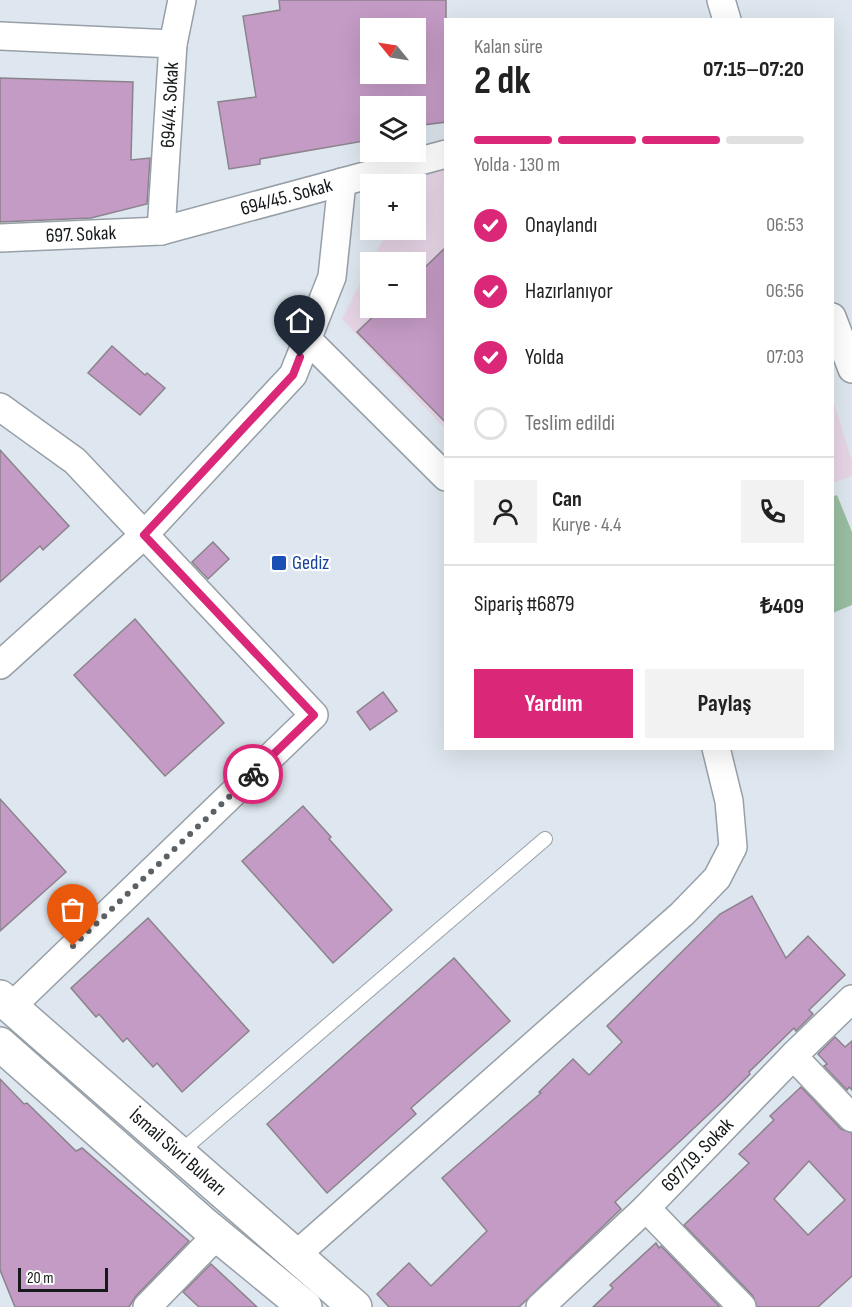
<!DOCTYPE html>
<html lang="tr">
<meta charset="utf-8">
<style>
:root{--surface:#fff;--page:#f2f2f2;--text:#222;--muted:#767676;--line:#e0e0e0;--accent:#db2777}
body{margin:0;font-family:"Sofia Sans Condensed",sans-serif;background:var(--page);color:var(--text);height:100vh;display:flex;flex-direction:column;font-size:22px;white-space:nowrap}
*{box-sizing:border-box;margin:0}
p{font-size:20px;color:var(--muted)}
.icon{flex:none;width:33px;height:33px;fill:none;stroke:currentColor;stroke-width:2;stroke-linecap:round;stroke-linejoin:round}
.map{position:relative;flex:1;overflow:hidden}
.details{position:absolute;left:444px;top:18px;width:390px;height:732px;display:flex;flex-direction:column;background:var(--surface);border-radius:0px;box-shadow:0 6px 24px #0002}
.details>*{flex:none}
.needle{width:39px;rotate:300deg}
.buttons{position:absolute;left:360px;top:18px;display:grid;gap:12px}
.buttons a{display:grid;place-items:center;width:66px;height:66px;border-radius:0px;background:var(--surface);box-shadow:0 6px 24px #0002;font-size:30px}
.scale{position:absolute;left:18px;bottom:15px;width:90px;box-sizing:border-box;padding-left:6px;border:3px solid #16191b;border-top:0;font-size:16px;line-height:21px;white-space:nowrap;color:#16191b;-webkit-text-stroke:4px #fff;paint-order:stroke}
.pin{position:absolute;display:grid;place-items:center;width:51px;height:51px;color:#fff;margin:-62px -26px;border-radius:50% 50% 50% 0;rotate:-45deg;box-shadow:0 0 6px #0007}
.pin .icon{rotate:45deg}
.courier{position:absolute;display:grid;place-items:center;width:60px;height:60px;margin:-30px;border:4px solid #db2777;border-radius:50%;background:#fff;color:#222;box-shadow:0 2px 8px #0007}
.overview em{font-style:normal;font-weight:700}
.overview div{display:flex;flex-direction:column-reverse}
.overview{display:flex;align-items:center;justify-content:space-between;height:102px;padding:0 30px}
h1{font-size:39px;font-weight:700;line-height:45px}
.bar{display:grid;grid-template-columns:repeat(4,1fr);gap:9px 6px;align-content:center;height:72px;padding:0 30px}
.bar i{height:8px;border-radius:4px;background:var(--line)}
.bar .current{background:var(--accent)}
.bar p{grid-column:span 4}
.line{display:flex;align-items:center;gap:15px;padding:0 30px;border-top:2px solid var(--line)}
.line div{flex:1}
.round{display:grid;place-items:center;flex:none;width:63px;height:63px;border-radius:0px;background:var(--page)}
ol{padding:0 30px;list-style:none}
li{display:flex;align-items:center;gap:18px;height:66px}
li p{margin-inline-start:auto}
li .icon{padding:6px;border-radius:50%;background:var(--accent);color:#fff;stroke-width:4}
li:last-child{color:var(--muted)}
li i{width:33px;height:33px;border:3px solid var(--line);border-radius:50%}
.primary-button{display:flex;gap:12px;margin-top:auto;padding:12px 30px}
.primary-button a{flex:1;height:69px;border-radius:0px;background:var(--accent);color:#fff;font-size:24px;font-weight:700;line-height:69px;text-align:center}
.primary-button a+a{background:var(--page);color:var(--text)}
.map>svg:first-child{display:block}
.education{fill:#e7d5e6}
.green{fill:#9abea2}
.building{fill:#c49bc5;stroke:#8b838b;stroke-width:1.5;fill-rule:evenodd}
.lines{fill:none;stroke-linecap:round;stroke-linejoin:round}
.service-casing{stroke:#979fa7;stroke-width:16}
.minor-casing{stroke:#979fa7;stroke-width:30}
.secondary-casing{stroke:#979fa7;stroke-width:36}
.service{stroke:#fff;stroke-width:14}
.minor{stroke:#fff;stroke-width:27}
.secondary{stroke:#fff;stroke-width:33}
.done{stroke:#5c6165;stroke-width:6;stroke-dasharray:0 10.8}
.route{stroke:#db2777;stroke-width:8}
.transit-dot{fill:#1a4fb4;stroke:#fff;stroke-width:2}
.labels{text-anchor:middle;dominant-baseline:central;stroke-width:4.5;stroke-linejoin:round;paint-order:stroke}
.street-label{font-size:20px;fill:#16191b;stroke:#fff}
.transit-label{font-size:20px;fill:#164399;stroke:#fff;text-anchor:start}
</style>
<div class="map">
<svg width="852" height="1307" viewBox="0 0 852 1307">
<rect width="100%" height="100%" fill="#dee7ef"/>
<g class="education">
<polygon points="445,167 445,429 342,319 370,263 370,308 416,308 416,262 371,262 388,230 416,230 416,184 412,184 417,174"/>
<polygon points="832,396 852,461 852,476 833,483"/>
</g>
<polygon class="green" points="837,495 852,532 852,605 833,613 832,497"/>
<g class="building">
<path d="M279,0h167v122l-30,4v-20h-51l5,34 -110,19v5l-31,5 -11,-67 38,-5 -13,-81 37,-6zM370,28h46v46h-46z"/>
<polygon points="0,78 133,82 131,160 150,158 147,204 91,218 0,222"/>
<polygon points="446,247 446,423 357,332 382,308 416,308 416,276"/>
<polygon points="112,346 145,375 147,373 165,388 140,415 88,373"/>
<polygon points="0,450 69,526 43,550 40,546 0,582"/>
<polygon points="213,542 229,559 208,579 192,562"/>
<polygon points="135,619 224,723 165,776 74,675"/>
<polygon points="383,692 397,711 370,730 357,712"/>
<polygon points="0,799 66,872 0,931"/>
<polygon points="303,806 331,837 329,839 392,910 333,963 242,861"/>
<polygon points="752,896 786,958 808,936 845,975 809,1010 813,1014 796,1031 794,1028 749,1072 750,1074 724,1100 615,1202 621,1209 519,1307 389,1307 377,1294 409,1263 431,1286 487,1231 442,1178 541,1093 539,1092 573,1059 589,1075 622,1042 607,1026 720,914"/>
<polygon points="148,918 249,1031 182,1092 157,1063 153,1067 127,1038 123,1042 99,1014 96,1017 71,988"/>
<polygon points="454,958 510,1021 411,1108 416,1114 327,1193 267,1124"/>
<polygon points="835,1037 845,1047 852,1041 852,1090 849,1087 847,1090 824,1066 827,1064 818,1054"/>
<polygon points="0,1079 24,1104 27,1103 76,1151 82,1148 189,1241 136,1296 129,1307 15,1307 0,1270"/>
<path d="M801,1087l40,42 11,4v143l-34,31h-61l-4,-11 -69,-71 65,-62 -10,-9 35,-34 -4,-4zM809,1161l36,39 -37,35 -34,-36z"/>
<polygon points="656,1243 659,1248 661,1246 720,1307 593,1307 613,1288 610,1285"/>
<polygon points="211,1264 257,1307 199,1307 183,1292"/>
</g>
<g class="lines">
<g class="service-casing">
<polyline id="service" points="179,1153 545,839"/>
</g>
<g class="minor-casing">
<g id="minor">
<polyline points="721,0 727,20"/>
<polyline points="0,36 173,44 161,231"/>
<polyline points="173,44 182,0"/>
<path id="s1" d="M0,238l161,-7 285,-77"/>
<polyline points="832,317 852,369"/>
<polyline points="308,340 446,477"/>
<polyline points="0,407 75,461 314,715 11,1007"/>
<polyline points="0,665 144,535 293,375 332,277 342,182"/>
<polyline points="793,1056 852,1118"/>
<polyline points="646,1208 742,1307"/>
<polyline points="296,1255 682,914 717,878 733,847 729,801 716,748"/>
<polyline points="147,1307 217,1235"/>
<path id="s2" d="M540,1307l106,-99 152,-157 54,-52"/>
</g>
</g>
<g class="secondary-casing">
<g id="secondary">
<path id="s3" d="M0,997l355,310"/>
<polyline points="0,1044 205,1225 305,1307"/>
</g>
</g>
<use href="#service" class="service"/>
<use href="#minor" class="minor"/>
<use href="#secondary" class="secondary"/>
</g>
<g class="lines">
<polyline class="done" points="73,946 253,774"/>
<polyline class="route" points="253,774 314,715 144,535 293,375 300,357"/>
</g>
<rect class="transit-dot" x="271" y="555" width="16" height="16" rx="3"/>
<g class="labels">
<g class="street-label">
<text transform="translate(170 105) rotate(-87)">694/4. Sokak</text>
<text stroke="none"><textPath href="#s1" startOffset="291">694/45. Sokak</textPath></text>
<text stroke="none"><textPath href="#s1" startOffset="81">697. Sokak</textPath></text>
<text stroke="none"><textPath href="#s3" startOffset="236">İsmail Sivri Bulvarı</textPath></text>
<text stroke="none"><textPath href="#s2" startOffset="219">697/19. Sokak</textPath></text>
</g>
<g class="transit-label">
<text x="292" y="563">Gediz</text>
</g>
</g>
</svg>
<div class="buttons">
<a><svg class="needle" viewBox="-14 -14 28 28"><path d="M0-13l5 13h-10z" fill="#e53935"/><path d="M0 13l5-13h-10z" fill="#767676"/></svg></a>
<a><svg class="icon" aria-label="layers" viewBox="0 0 24 24"><path d="M12 4l9 5-9 5-9-5zM3 14l9 5 9-5"/></svg></a>
<a>+</a>
<a>−</a>
</div>
<div class="scale">20 m</div>
<div class="pin" style="left:73px;top:946px;background:#ea580c"><svg class="icon" aria-label="bag" viewBox="0 0 24 24"><path d="M5 8h14l-1 12H6zM9 8a3 3 0 0 1 6 0"/></svg></div>
<div class="pin" style="left:300px;top:357px;background:#1f2937"><svg class="icon" aria-label="home" viewBox="0 0 24 24"><path d="M3 11l9-7 9 7M6 9v11h12V9"/></svg></div>
<div class="courier" style="left:253px;top:774px"><svg class="icon" aria-label="bike" viewBox="0 0 24 24"><circle cx="6" cy="16" r="4"/><circle cx="18" cy="16" r="4"/><path d="M6 16l4-8h5l3 8M10 8l3 8H6M13 5h3"/></svg></div>
<section class="details">
<div class="overview"><div><h1>2 dk</h1><p>Kalan süre</p></div><em>07:15–07:20</em></div>
<div class="bar"><i class="current"></i><i class="current"></i><i class="current"></i><i></i><p>Yolda · 130 m</p></div>
<ol>
<li><svg class="icon" aria-label="check" viewBox="0 0 24 24"><path d="M5 12l5 5 9-10"/></svg>Onaylandı<p>06:53</p></li>
<li><svg class="icon" aria-label="check" viewBox="0 0 24 24"><path d="M5 12l5 5 9-10"/></svg>Hazırlanıyor<p>06:56</p></li>
<li><svg class="icon" aria-label="check" viewBox="0 0 24 24"><path d="M5 12l5 5 9-10"/></svg>Yolda<p>07:03</p></li>
<li><i></i>Teslim edildi</li>
</ol>
<div class="line" style="height:108px"><a class="round"><svg class="icon" aria-label="person" viewBox="0 0 24 24"><circle cx="12" cy="8" r="4"/><path d="M4 21q1-7 8-7t8 7"/></svg></a><div><b>Can</b><p>Kurye · 4.4</p></div><a class="round"><svg class="icon" aria-label="phone" viewBox="0 0 24 24"><path d="M5 4h4l2 5-3 2q2 4 5 5l2-3 5 2v4C11 20 4 13 5 4z"/></svg></a></div>
<div class="line" style="height:78px"><div>Sipariş #6879</div><b>₺409</b></div>
<div class="primary-button"><a>Yardım</a><a>Paylaş</a></div>
</section>
</div>
